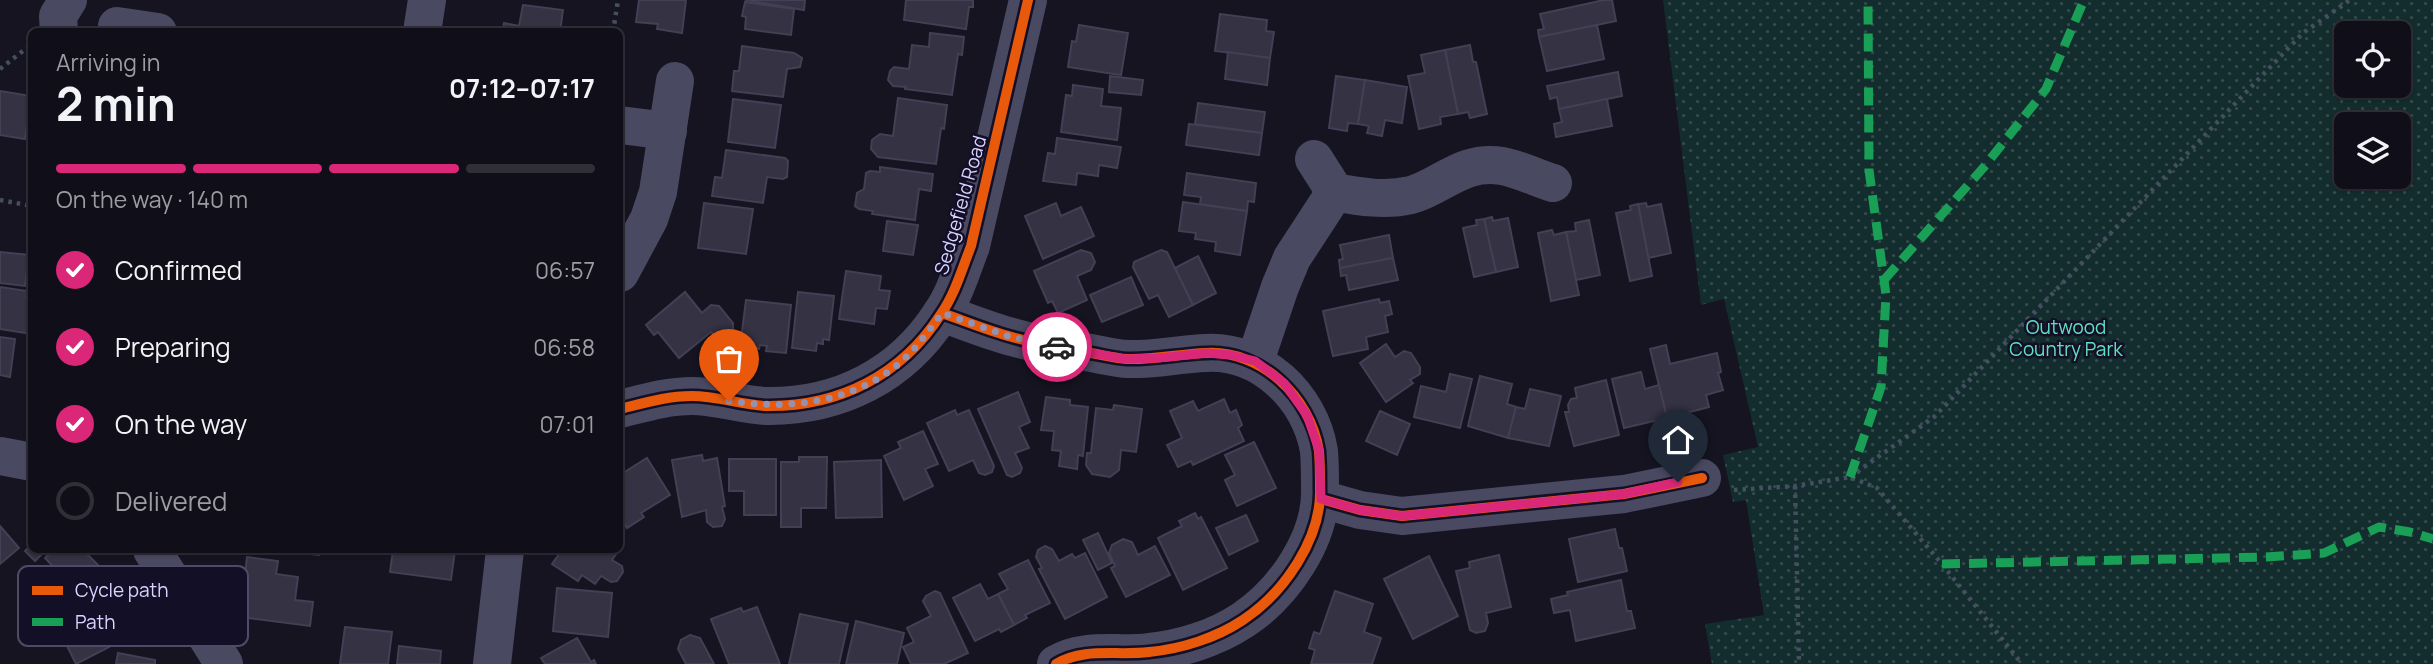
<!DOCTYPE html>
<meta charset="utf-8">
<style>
:root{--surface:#100f19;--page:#191822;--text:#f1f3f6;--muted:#9c9ca2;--line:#302f38;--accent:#db2777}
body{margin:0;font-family:Manrope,sans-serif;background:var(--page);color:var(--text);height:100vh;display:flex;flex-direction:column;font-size:26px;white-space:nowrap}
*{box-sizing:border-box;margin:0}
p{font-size:23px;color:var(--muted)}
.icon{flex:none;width:38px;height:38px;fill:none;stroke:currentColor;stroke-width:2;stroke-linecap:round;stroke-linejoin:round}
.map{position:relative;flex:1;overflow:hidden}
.details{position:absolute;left:28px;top:28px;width:595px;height:525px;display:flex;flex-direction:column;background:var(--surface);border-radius:10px;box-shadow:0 2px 5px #0004,0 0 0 2px var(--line)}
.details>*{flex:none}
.controls{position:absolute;left:2334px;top:21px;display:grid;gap:14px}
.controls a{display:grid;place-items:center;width:77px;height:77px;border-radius:10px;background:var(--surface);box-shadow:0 2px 5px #0004,0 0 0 2px var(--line);font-size:35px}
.pin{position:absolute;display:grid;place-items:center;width:60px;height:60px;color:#fff;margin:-72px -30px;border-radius:50% 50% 50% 0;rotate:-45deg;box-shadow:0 0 7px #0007}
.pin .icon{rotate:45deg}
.courier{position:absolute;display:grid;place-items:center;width:70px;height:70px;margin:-35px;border:5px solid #db2777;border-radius:50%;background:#fff;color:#222;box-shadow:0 2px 9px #0007}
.headline em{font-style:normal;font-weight:700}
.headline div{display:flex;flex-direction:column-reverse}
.headline{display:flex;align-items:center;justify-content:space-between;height:119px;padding:0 28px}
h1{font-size:46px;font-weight:700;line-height:52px}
.bar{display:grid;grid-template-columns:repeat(4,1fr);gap:10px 7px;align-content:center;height:84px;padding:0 28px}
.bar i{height:9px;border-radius:5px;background:var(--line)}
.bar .on{background:var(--accent)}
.bar p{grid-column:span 4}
ol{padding:0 28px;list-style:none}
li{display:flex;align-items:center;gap:21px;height:77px}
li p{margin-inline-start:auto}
li .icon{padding:7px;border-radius:50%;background:var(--accent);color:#fff;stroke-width:4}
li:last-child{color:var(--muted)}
li i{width:38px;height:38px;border:4px solid var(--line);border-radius:50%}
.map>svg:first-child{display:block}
.park{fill:url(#park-dots);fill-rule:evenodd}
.building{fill:#343243;stroke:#433f54;stroke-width:2}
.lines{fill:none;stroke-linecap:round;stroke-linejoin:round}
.path{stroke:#44505f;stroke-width:4.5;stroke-dasharray:3.5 5;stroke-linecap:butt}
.minor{stroke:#4a4962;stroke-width:38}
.quiet{stroke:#1a9f57;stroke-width:9;stroke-dasharray:18 9;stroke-linecap:butt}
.cycleway-casing{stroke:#130f26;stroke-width:15}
.cycleway{stroke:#e8590c;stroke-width:10}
.done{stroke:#9591b1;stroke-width:7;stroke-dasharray:0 12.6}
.route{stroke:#db2777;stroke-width:9}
.labels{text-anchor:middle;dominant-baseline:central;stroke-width:5;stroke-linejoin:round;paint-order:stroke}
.street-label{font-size:19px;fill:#d9d4ff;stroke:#130f26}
.park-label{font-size:19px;fill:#5fe0c0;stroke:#130f26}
.key{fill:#130f26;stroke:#4e4a67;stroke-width:2}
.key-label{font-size:19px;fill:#d9d4ff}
</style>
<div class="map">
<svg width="2433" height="664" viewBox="0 0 2433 664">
<defs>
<pattern id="park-dots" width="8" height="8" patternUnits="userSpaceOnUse" patternTransform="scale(1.75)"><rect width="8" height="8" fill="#132c2d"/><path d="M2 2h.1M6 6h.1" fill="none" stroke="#354a4c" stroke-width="1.8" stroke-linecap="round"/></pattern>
</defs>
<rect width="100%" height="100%" fill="#161421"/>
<path class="park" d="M1663,0h770v664h-721l-7,-40 59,-9 -18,-115 -13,2 -10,-47 35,-8 -34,-148 -23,6zM2347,33h52v53h-52zM2347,124h52v53h-52z"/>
<g class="building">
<polygon points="639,0 686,0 682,33 657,29 658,24 636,22"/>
<polygon points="745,0 805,0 804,10"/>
<polygon points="906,0 973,0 973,7 969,7 966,29 904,20"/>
<polygon points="1604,0 1612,0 1616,21 1539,37 1538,30 1544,29 1540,14"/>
<polygon points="745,2 794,9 791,35 745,29 746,17 742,16"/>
<polygon points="523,5 563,10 560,32 503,30 504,23 519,26"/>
<polygon points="1220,14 1267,20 1266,31 1274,32 1270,58 1215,51"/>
<polygon points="1079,25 1128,33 1121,75 1068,67 1072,41 1076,42"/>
<polygon points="1597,25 1604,59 1547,71 1539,37"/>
<polygon points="930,33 964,37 962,55 958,54 952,95 905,89 906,87 893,86 888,80 890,71 894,67 909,69 912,45 929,47"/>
<polygon points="1470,45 1473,62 1476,62 1487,114 1470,118 1468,112 1458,114 1445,50"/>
<polygon points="742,46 794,53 802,58 800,67 787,69 783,97 732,91 734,71 739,71"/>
<polygon points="1445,50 1458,114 1440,117 1441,124 1419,129 1408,76 1425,73 1421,55"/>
<polygon points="1228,52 1270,58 1267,85 1225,79"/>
<polygon points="1618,72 1622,96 1559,109 1557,97 1550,99 1547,86"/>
<polygon points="1110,76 1143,80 1141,95 1109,92"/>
<polygon points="1336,76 1365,80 1358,124 1348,123 1347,131 1329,128"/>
<polygon points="1365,80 1407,87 1402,123 1385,120 1382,136 1367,133 1369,126 1358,124"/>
<polygon points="1073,85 1103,89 1101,106 1121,108 1117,140 1061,132 1066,95 1072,96"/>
<polygon points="0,91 31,96 25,139 0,135"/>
<polygon points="31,96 32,96 32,139 25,139"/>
<polygon points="898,98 947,105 944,129 941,128 936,164 878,157 871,149 872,140 880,134 893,136"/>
<polygon points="733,99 781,105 775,148 728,142"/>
<polygon points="1607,99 1612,126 1556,137 1554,124 1562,122 1559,109"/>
<polygon points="1198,103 1265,112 1262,133 1195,124"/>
<polygon points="1189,124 1262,133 1259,155 1186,145"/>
<polygon points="1057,138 1121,147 1117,168 1099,165 1098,176 1077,173 1076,185 1043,181 1048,153 1055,154"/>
<polygon points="726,150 785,158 788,161 787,177 783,179 767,177 763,203 712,196 715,177 722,178"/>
<polygon points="880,167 933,174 931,191 919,189 915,220 872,214 873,211 859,209 855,206 857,193 864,189 866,173 870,171 880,172"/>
<polygon points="1187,173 1256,183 1254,202 1248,201 1247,211 1200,204 1201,197 1184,195"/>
<polygon points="1183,202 1247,211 1240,255 1215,251 1216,242 1195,239 1196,233 1179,231"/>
<polygon points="704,203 753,209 746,254 698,248"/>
<polygon points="1056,203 1061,216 1081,207 1094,236 1043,259 1025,216"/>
<polygon points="1646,203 1647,207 1661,204 1671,253 1648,258 1638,204"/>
<polygon points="1638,204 1652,276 1630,281 1616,213 1631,210 1630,206"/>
<polygon points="1492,217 1493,221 1508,218 1518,267 1496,272 1484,219"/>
<polygon points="1484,219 1496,272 1474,277 1463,228 1477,225 1476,220"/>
<polygon points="1589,220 1600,275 1576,280 1566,232 1576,231 1575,223"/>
<polygon points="887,221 918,225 913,255 883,251"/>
<polygon points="1552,230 1554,235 1566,232 1579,295 1551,301 1538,233"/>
<polygon points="1389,235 1393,258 1340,268 1339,260 1343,259 1340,245"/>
<polygon points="1081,250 1091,253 1095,262 1091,270 1077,276 1087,300 1058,313 1052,301 1048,303 1034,271"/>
<polygon points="1161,250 1167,252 1193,305 1169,317 1158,295 1149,299 1133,267 1134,262"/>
<polygon points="0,252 29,255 25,286 0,283"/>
<polygon points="1198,256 1216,293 1193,305 1175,268"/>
<polygon points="1393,258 1398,280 1349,290 1346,275 1341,276 1340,268"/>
<polygon points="846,271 881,276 879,290 890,291 887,309 876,308 874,324 839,319"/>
<polygon points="1131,277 1143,305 1102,322 1090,295"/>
<polygon points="0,287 27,291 26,297 32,298 32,334 0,329"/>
<polygon points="685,292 702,313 711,305 719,306 733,323 733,331 719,342 711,332 679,358 658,332 654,335 646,325"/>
<polygon points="798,292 834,296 829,340 823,339 823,344 817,343 816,351 792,348"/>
<polygon points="1379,299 1380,303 1389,301 1392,314 1385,316 1388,332 1366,337 1368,349 1333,356 1323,311"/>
<polygon points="746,300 791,305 786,353 766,351 767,346 760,345 759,349 740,347"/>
<polygon points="0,337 15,339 10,377 0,375"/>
<polygon points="1386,344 1395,357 1404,351 1411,353 1420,367 1420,374 1410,380 1413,383 1386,402 1360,363"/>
<polygon points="1666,345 1670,364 1717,353 1721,372 1718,373 1723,390 1706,395 1709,407 1667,418 1650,349"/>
<polygon points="1641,372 1645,389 1659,385 1667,418 1624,428 1612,379"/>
<polygon points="1450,374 1472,379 1460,428 1414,417 1421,386 1446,392"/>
<polygon points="1480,376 1512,384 1507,404 1516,407 1508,438 1468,426"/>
<polygon points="1606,380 1619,435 1574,446 1565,412 1569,412 1568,405 1571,399 1577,398 1575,388"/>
<polygon points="1530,389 1561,396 1549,446 1508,438 1516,407 1525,409"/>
<polygon points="1018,392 1030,422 1019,427 1029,448 1015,453 1022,468 1020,473 1012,477 1007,475 978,409"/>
<polygon points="1046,397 1070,400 1070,405 1088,407 1083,456 1078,455 1077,469 1059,466 1061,451 1052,450 1054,431 1041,430"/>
<polygon points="1224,399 1230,413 1236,410 1242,425 1238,428 1244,441 1193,465 1191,461 1178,467 1167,445 1182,438 1170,411 1193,401 1198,411"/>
<polygon points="1114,405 1142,409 1136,452 1121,450 1119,470 1110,477 1092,474 1086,465 1087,453 1091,453 1096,408 1113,410"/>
<polygon points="955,410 957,415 969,410 994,466 992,472 985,475 979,473 973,460 949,471 927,423"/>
<polygon points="1380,411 1410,424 1397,455 1366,441"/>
<polygon points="923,431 938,464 925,469 933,486 904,500 884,456 901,448 898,442"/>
<polygon points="1254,442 1276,488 1237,506 1225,480 1235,475 1225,455"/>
<polygon points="702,455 703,461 717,458 725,506 722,507 725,519 722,526 713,527 707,522 706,510 682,517 672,460"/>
<polygon points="799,457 827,457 826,508 801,508 801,527 781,527 781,462 799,462"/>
<polygon points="647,458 670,495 641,513 644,517 627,528 620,516 620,475"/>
<polygon points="729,459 776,459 776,515 744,515 744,491 729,491"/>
<polygon points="881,460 882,517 836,518 834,462"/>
<polygon points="1195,513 1198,519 1201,517 1227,568 1183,590 1158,538 1182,526 1179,521"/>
<polygon points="1246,515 1258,541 1229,555 1216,528"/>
<polygon points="0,526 19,548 0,564"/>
<polygon points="1615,529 1619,548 1622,548 1627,571 1578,582 1569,539"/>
<polygon points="1098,533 1112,563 1098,570 1083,540"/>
<polygon points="1123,539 1132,542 1138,555 1155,546 1170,575 1126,597 1111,568 1115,566 1109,553 1112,545"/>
<polygon points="32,544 32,550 46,550 35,561 25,551"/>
<polygon points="1045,546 1052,549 1059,561 1072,554 1075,558 1085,553 1107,597 1065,619 1039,569 1042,568 1036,557 1038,550"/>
<polygon points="53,550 83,550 103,570 78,593 45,558"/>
<polygon points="271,550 320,550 319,555"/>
<polygon points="393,550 455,550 451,580 390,572"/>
<polygon points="562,550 619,550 612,560 622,566 623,572 617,581 611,582 601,576 595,584 582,575 578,581 552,564"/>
<polygon points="1499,555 1511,607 1486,613 1488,623 1485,631 1476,633 1470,630 1456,571 1470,568 1469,562"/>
<polygon points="1429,556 1458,616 1413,639 1384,579"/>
<polygon points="247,557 278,561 276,574 298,577 295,600 313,602 310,626 240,617"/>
<polygon points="1028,560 1050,603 1025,615 1027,618 1014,625 998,594 1008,589 999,574"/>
<polygon points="1621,580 1627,611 1631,611 1635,628 1576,641 1570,610 1554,613 1551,599 1568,595 1567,592"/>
<polygon points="980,584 988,599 998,594 1014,625 1001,632 999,629 975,641 953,598"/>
<polygon points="112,585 128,616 131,614 140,631 76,664 65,642 85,631 72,605"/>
<polygon points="557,588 612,593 608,637 553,631"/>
<polygon points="935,591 940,593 968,653 944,664 911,664 903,647 914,642 907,628 931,616 923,601 926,596"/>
<polygon points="1335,591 1373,604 1364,632 1381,638 1372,664 1311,664 1315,650 1309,648 1314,632 1320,634"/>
<polygon points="757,607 780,664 729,664 711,619 741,608 743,612"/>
<polygon points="800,614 848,624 839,664 789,664"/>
<polygon points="856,621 904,633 897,664 846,664"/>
<polygon points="345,627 392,632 388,664 340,664"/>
<polygon points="690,635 700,638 714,664 686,664 678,649 681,640"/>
<polygon points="577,638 591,662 594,660 596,664 545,664 541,658"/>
<polygon points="399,646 441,651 440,664 397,664"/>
<polygon points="118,653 155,660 155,664 116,664"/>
</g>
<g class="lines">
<g class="path">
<polyline points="613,32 618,0"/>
<polyline points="0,69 28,47"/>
<polyline points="0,200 32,206"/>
<polyline points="1850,477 1934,417 2303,33 2350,0"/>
<polyline points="1795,486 1799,664"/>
<polyline points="1734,490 1795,486 1850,477 1877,488 1942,564 2022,664"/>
</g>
<g class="minor">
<polyline points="117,26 158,32"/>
<polyline points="59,32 58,16 68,0"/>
<polyline points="422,32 427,0"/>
<polyline points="620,125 668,131"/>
<path d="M1314,159l21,33c25,5 51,9 76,3 30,-8 52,-36 91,-29 17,3 35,12 51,17"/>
<polyline points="620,273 649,219 658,192 675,81"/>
<path d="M942,313c23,8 47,18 70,24 24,7 49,11 73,15 14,2 28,6 42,7 26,1 52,-5 79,-6 55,-3 104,43 113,98 1,12 1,25 1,37 2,50 -36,105 -77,132 -27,18 -62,29 -94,32 -32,4 -65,-5 -93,12"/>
<polyline points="1255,361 1280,287 1292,258 1335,192"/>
<path d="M620,409c24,-6 47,-13 72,-13 25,0 50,9 74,10 73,1 136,-31 175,-92 14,-20 21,-45 30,-68l57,-246"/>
<polyline points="0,456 32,462"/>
<polyline points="1321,499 1360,510 1402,516 1624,494 1702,478"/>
<polyline points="152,550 224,664"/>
<polyline points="492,664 505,550"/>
</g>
<g class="quiet">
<polyline points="620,125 623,126"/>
<polyline points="1884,280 1984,167 2046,89 2084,0"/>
<polyline points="1850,477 1881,387 1886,295 1869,170 1868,0"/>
<polyline points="1942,564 2266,557 2324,553 2379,527 2410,532 2433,539"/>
</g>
<g class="cycleway-casing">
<g id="cycleway">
<path d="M942,313c23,8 47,18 70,24 24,7 49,11 73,15 14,2 28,6 42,7 26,1 52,-5 79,-6 55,-3 104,43 113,98 1,12 1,25 1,37 2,50 -36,105 -77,132 -27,18 -62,29 -94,32 -32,4 -65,-5 -93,12"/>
<path d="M620,409c24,-6 47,-13 72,-13 25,0 50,9 74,10 73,1 136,-31 175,-92 14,-20 21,-45 30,-68l57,-246"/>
<polyline points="1321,499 1360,510 1402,516 1624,494 1702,478"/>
</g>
</g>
<use href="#cycleway" class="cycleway"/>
</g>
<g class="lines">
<path class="done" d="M729,401c62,9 127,2 175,-42 14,-13 26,-30 38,-46l69,24 46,10"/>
<polyline class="route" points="1057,347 1125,359 1158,358 1207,353 1231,355 1255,361 1284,383 1307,415 1319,450 1321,499 1360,510 1402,516 1624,494 1678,482"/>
</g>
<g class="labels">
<g class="street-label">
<text transform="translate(960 205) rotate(-74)">Sedgefield Road</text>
</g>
<g class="park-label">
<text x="2066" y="327">Outwood<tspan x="2066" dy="22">Country Park</tspan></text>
</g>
</g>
<rect x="18" y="566" width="230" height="80" rx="10" class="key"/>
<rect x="32" y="586" width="31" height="9" fill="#e8590c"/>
<rect x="32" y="618" width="31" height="8" fill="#1a9f57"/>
<g class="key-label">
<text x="75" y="597">Cycle path</text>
<text x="75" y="629">Path</text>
</g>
</svg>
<div class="controls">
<a><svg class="icon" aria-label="locate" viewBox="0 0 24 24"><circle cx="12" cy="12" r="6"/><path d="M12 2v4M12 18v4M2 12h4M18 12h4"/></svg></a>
<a><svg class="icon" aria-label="layers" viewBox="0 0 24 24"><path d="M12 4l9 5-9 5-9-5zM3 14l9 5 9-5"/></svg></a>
</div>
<div class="pin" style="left:729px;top:401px;background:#ea580c"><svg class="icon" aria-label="bag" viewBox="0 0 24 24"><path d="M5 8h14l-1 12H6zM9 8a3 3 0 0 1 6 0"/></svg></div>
<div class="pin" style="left:1678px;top:482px;background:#1f2937"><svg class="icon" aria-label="home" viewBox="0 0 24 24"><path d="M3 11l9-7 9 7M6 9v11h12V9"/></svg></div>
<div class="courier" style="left:1057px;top:347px"><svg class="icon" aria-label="car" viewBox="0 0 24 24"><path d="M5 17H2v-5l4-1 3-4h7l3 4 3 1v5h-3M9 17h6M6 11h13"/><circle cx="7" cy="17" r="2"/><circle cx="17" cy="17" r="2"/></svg></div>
<section class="details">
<div class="headline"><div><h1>2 min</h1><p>Arriving in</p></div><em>07:12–07:17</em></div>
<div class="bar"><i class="on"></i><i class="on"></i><i class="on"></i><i></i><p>On the way · 140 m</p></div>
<ol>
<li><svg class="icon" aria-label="check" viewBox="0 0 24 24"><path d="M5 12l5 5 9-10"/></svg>Confirmed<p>06:57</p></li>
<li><svg class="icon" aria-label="check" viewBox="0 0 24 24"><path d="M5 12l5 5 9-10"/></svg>Preparing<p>06:58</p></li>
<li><svg class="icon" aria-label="check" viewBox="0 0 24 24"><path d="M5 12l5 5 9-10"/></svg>On the way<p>07:01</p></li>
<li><i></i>Delivered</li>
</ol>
</section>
</div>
